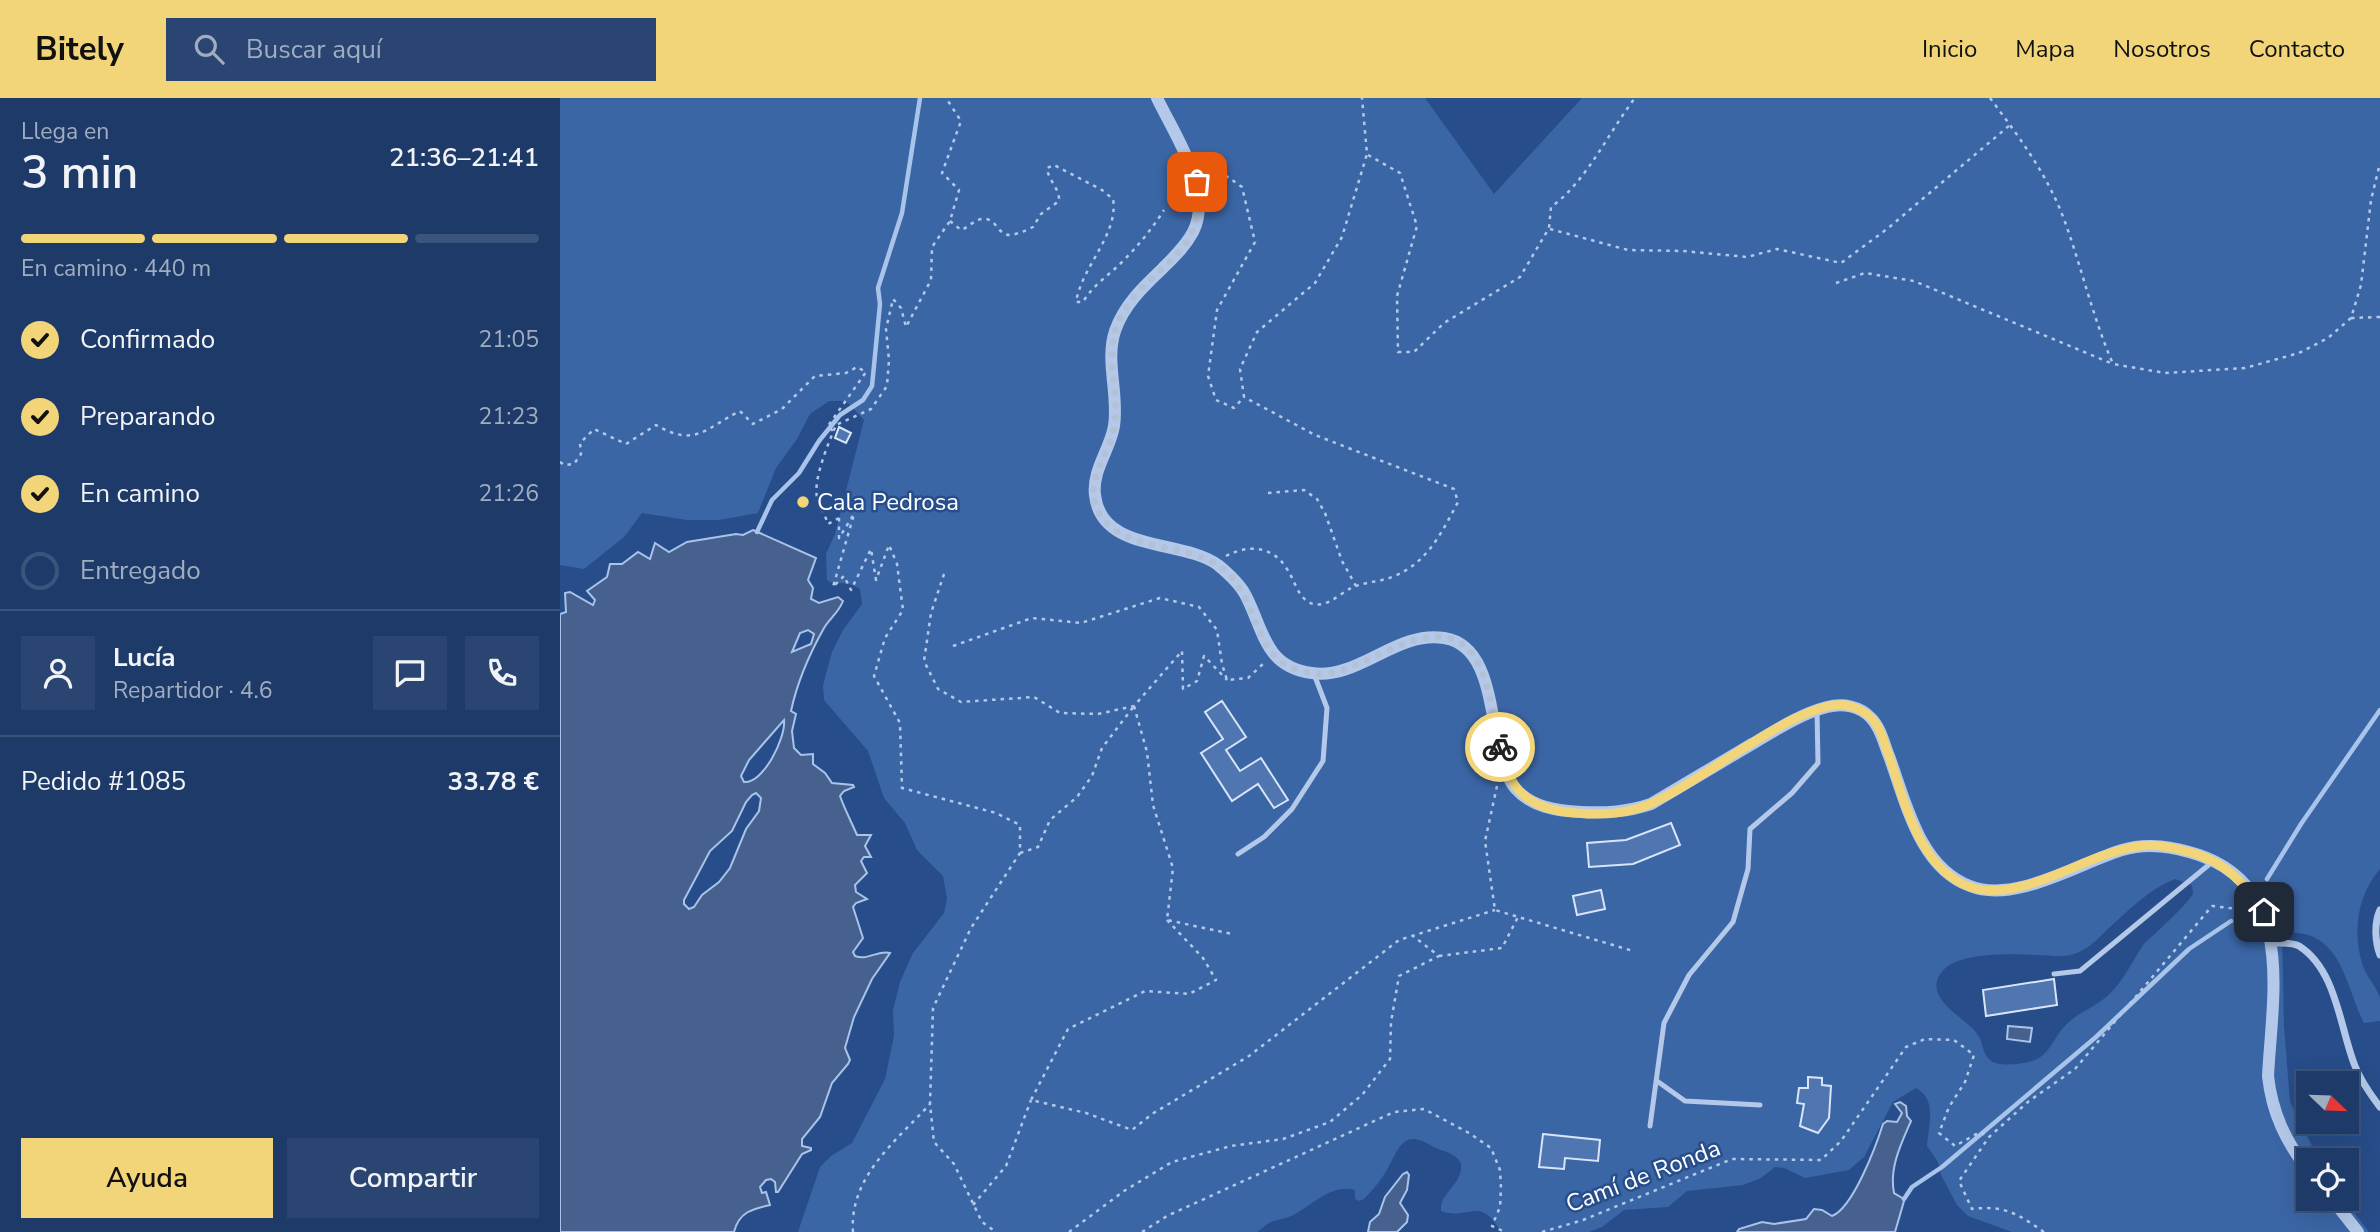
<!DOCTYPE html>
<html lang="es">
<meta charset="utf-8">
<style>
:root{--surface:#1d3a68;--page:#2a4571;--text:#f1f3f6;--muted:#a0adc0;--line:#3b547c;--accent:#f2d579}
body{margin:0;font-family:"Nunito Sans",sans-serif;background:var(--page);color:var(--text);height:100vh;display:flex;flex-direction:column;font-size:26px;white-space:nowrap}
*{box-sizing:border-box;margin:0}
p{font-size:23px;color:var(--muted)}
.icon{flex:none;width:38px;height:38px;fill:none;stroke:currentColor;stroke-width:2;stroke-linecap:round;stroke-linejoin:round}
.map{position:relative;flex:1;overflow:hidden}
.side{display:flex;flex-direction:column;background:var(--surface);width:560px}
.side>*{flex:none}
.needle{width:46px;rotate:113deg}
.buttons{position:absolute;left:1736px;top:973px;display:grid;gap:14px}
.buttons a{display:grid;place-items:center;width:63px;height:63px;border-radius:0px;background:var(--surface);box-shadow:0 7px 28px #0002,0 0 0 2px var(--line);font-size:35px}
.pin{position:absolute;display:grid;place-items:center;width:60px;height:60px;color:#fff;margin:-30px;border-radius:14px;box-shadow:0 4px 10px #0006}
.courier{position:absolute;display:grid;place-items:center;width:70px;height:70px;margin:-35px;border:5px solid #f2d579;border-radius:50%;background:#fff;color:#222;box-shadow:0 2px 9px #0007}
.head em{font-style:normal;font-weight:600}
.head div{display:flex;flex-direction:column-reverse}
.head{display:flex;align-items:center;justify-content:space-between;height:119px;padding:0 21px}
h1{font-size:46px;font-weight:600;line-height:52px}
.bar{display:grid;grid-template-columns:repeat(4,1fr);gap:10px 7px;align-content:center;height:84px;padding:0 21px}
.bar i{height:9px;border-radius:5px;background:var(--line)}
.bar .on{background:var(--accent)}
.bar p{grid-column:span 4}
.line{display:flex;align-items:center;gap:18px;padding:0 21px;border-top:2px solid var(--line)}
.line div{flex:1}
.round{display:grid;place-items:center;flex:none;width:74px;height:74px;border-radius:0px;background:var(--page)}
ol{padding:0 21px;list-style:none}
li{display:flex;align-items:center;gap:21px;height:77px}
li p{margin-inline-start:auto}
li .icon{padding:7px;border-radius:50%;background:var(--accent);color:#111;stroke-width:4}
li:last-child{color:var(--muted)}
li i{width:38px;height:38px;border:4px solid var(--line);border-radius:50%}
.cta{display:flex;gap:14px;margin-top:auto;padding:14px 21px}
.cta a{flex:1;height:80px;border-radius:0px;background:var(--accent);color:#111;font-size:28px;font-weight:600;line-height:80px;text-align:center}
.cta a+a{background:var(--page);color:var(--text)}
header{display:flex;align-items:center;gap:42px;box-sizing:border-box;height:98px;padding:0 35px;background:var(--accent);color:#111}
header strong{font-size:33px}
nav{display:flex;gap:38px;margin-inline-start:auto;font-size:24px}
.search{width:490px;height:63px;background:var(--page);display:flex;align-items:center;gap:18px;box-sizing:border-box;padding:0 24px;border-radius:0px;color:var(--muted);font-size:26px}
main{display:flex;flex:1;min-height:0}
.map>svg:first-child{display:block}
.green{fill:#3b66a6;fill-rule:evenodd}
.water{fill:#46618d;stroke:#a9c4ea;stroke-width:2;fill-rule:evenodd}
.lines{fill:none;stroke-linecap:round;stroke-linejoin:round}
.stream{stroke:#a9c4ea;stroke-width:4.5}
.building{fill:#4f76b1;stroke:#d8e5f7;stroke-width:2}
.path{stroke:#b4c9e9;stroke-width:2.5;stroke-dasharray:3.5 5;stroke-linecap:butt}
.service{stroke:#b4c9e9;stroke-width:5}
.minor{stroke:#b4c9e9;stroke-width:7}
.tertiary{stroke:#b4c9e9;stroke-width:12}
.done{stroke:#b3c1d6;stroke-width:7;stroke-dasharray:0 12.6}
.route{stroke:#f2d579;stroke-width:9}
.poi-dot{fill:#f2d579;stroke:#274d8a;stroke-width:2.5}
.labels{text-anchor:middle;dominant-baseline:central;stroke-width:5;stroke-linejoin:round;paint-order:stroke}
.poi-label{font-size:24px;fill:#fff;stroke:#274d8a;text-anchor:start}
.street-label{font-size:24px;fill:#fff;stroke:#274d8a}
</style>
<header>
<strong>Bitely</strong>
<div class="search"><svg class="icon" aria-label="search" viewBox="0 0 24 24"><circle cx="10" cy="10" r="6"/><path d="M15 15l6 6"/></svg>Buscar aquí</div>
<nav><a>Inicio</a><a>Mapa</a><a>Nosotros</a><a>Contacto</a></nav>
</header>
<main>
<section class="side">
<div class="head"><div><h1>3 min</h1><p>Llega en</p></div><em>21:36–21:41</em></div>
<div class="bar"><i class="on"></i><i class="on"></i><i class="on"></i><i></i><p>En camino · 440 m</p></div>
<ol>
<li><svg class="icon" aria-label="check" viewBox="0 0 24 24"><path d="M5 12l5 5 9-10"/></svg>Confirmado<p>21:05</p></li>
<li><svg class="icon" aria-label="check" viewBox="0 0 24 24"><path d="M5 12l5 5 9-10"/></svg>Preparando<p>21:23</p></li>
<li><svg class="icon" aria-label="check" viewBox="0 0 24 24"><path d="M5 12l5 5 9-10"/></svg>En camino<p>21:26</p></li>
<li><i></i>Entregado</li>
</ol>
<div class="line" style="height:126px"><a class="round"><svg class="icon" aria-label="person" viewBox="0 0 24 24"><circle cx="12" cy="8" r="4"/><path d="M4 21q1-7 8-7t8 7"/></svg></a><div><b>Lucía</b><p>Repartidor · 4.6</p></div><a class="round"><svg class="icon" aria-label="chat" viewBox="0 0 24 24"><path d="M4 5h16v11H9l-5 4z"/></svg></a><a class="round"><svg class="icon" aria-label="phone" viewBox="0 0 24 24"><path d="M5 4h4l2 5-3 2q2 4 5 5l2-3 5 2v4C11 20 4 13 5 4z"/></svg></a></div>
<div class="line" style="height:91px"><div>Pedido #1085</div><b>33.78 €</b></div>
<div class="cta"><a>Ayuda</a><a>Compartir</a></div>
</section>
<div class="map">
<svg width="1820" height="1134" viewBox="0 0 1820 1134">
<rect width="100%" height="100%" fill="#274d8a"/>
<path class="green" d="M0,0h865l69,96 88,-96h798v771c-23,26 -28,65 -17,97 4,11 15,23 17,33 0,7 0,15 0,22l-16,2c-20,-41 -23,-96 -82,-90l2,93 6,76 29,58h-11v39h36l25,33h-357l-44,-16 -11,-11 -16,-30 -3,-13 -11,-16c1,-20 11,-46 -11,-58l-23,14 -29,55 -15,13 -44,8 -21,-10 -9,-1 -14,11 -18,7 -56,6 -19,16 -44,3 -22,17 -13,5h-88c-22,-38 -31,-11 -60,-21 -2,-19 22,-25 20,-48 -7,-12 -19,-11 -29,-17 -27,-17 -32,-1 -44,22 -6,11 -15,22 -24,31l-5,2 -4,-2v-9c-23,-7 -43,15 -62,25 -7,4 -15,4 -22,7 -5,2 -9,7 -14,10h-459l22,-65 11,-11 21,-13 33,-64 9,-43 -1,-26 7,-28 13,-29 31,-40 3,-14 -4,-23 -26,-26 -12,-27 -21,-25 -16,-47 -44,-51 -1,-15 9,-33 11,-22 19,-26 -2,-15c-15,-10 -23,-2 -33,-9l-1,-26 9,-20 29,-114 -18,-19h-17l-19,13 -13,25 -21,29 -18,45 -39,7h-32l-45,-7 -18,24 -40,32 -24,-4zM1615,781l17,6 1,9c-10,14 -24,26 -36,38 -5,5 -12,9 -15,15 -12,18 -20,37 -37,51 -12,10 -28,15 -39,27 -10,9 -15,26 -27,33 -10,6 -35,9 -46,4 -11,-6 -9,-18 -15,-27 -11,-17 -56,-36 -37,-62 16,-22 71,-19 96,-18 13,0 24,3 37,-1 15,-4 26,-18 37,-28 19,-17 40,-38 64,-47z"/>
<g class="water">
<path d="M193,432l63,28 -8,22 5,8 -2,11 8,4 19,-6 5,4c-4,11 -13,17 -19,27 -14,25 -27,55 -33,83l5,3 -4,17 2,17 7,7 12,-1v10l12,9 7,10 21,2 1,2 -10,4 -4,5c5,14 11,25 17,39h14l-6,11 6,11h-7l-3,4 6,12 -12,12 1,7 11,7 -11,4 -3,4 10,31 -10,14 2,4c12,5 23,-6 35,-3l-18,26 -18,38 -9,31 5,12 -2,4 -16,19 -12,34 -18,22v7l9,2v2l-9,4 -24,38h-2l-1,-10 -4,-3 -5,1 -6,7 2,6 4,-1 4,13c-18,4 -31,7 -36,27h-174v-618l6,-2 -1,-19 5,-1 23,13 2,-5 -8,-9 20,-14 3,-13h12l16,-12 12,7 5,-16 14,9 18,-10 49,-8 7,1zM248,532l6,4 -3,10 -19,8 8,-19zM224,622c2,18 -21,64 -40,62l-3,-6 8,-16zM196,695l5,5 -2,13 -13,18 -16,39 -11,14 -17,13 -8,12 -5,2 -5,-5v-4l26,-49 22,-20 14,-29 6,-7z"/>
<polygon points="1448,928 1472,930 1470,944 1447,941"/>
<path d="M1340,1004l6,4 1,10 4,5c-10,23 -22,47 -17,72l10,6v2l-9,31h-158l2,-3 23,-7 12,2 32,-5 8,-10 8,1 10,6c21,-8 44,-70 51,-92l4,-3 10,1 5,-9 -7,-9z"/>
<polygon points="847,1074 849,1077 847,1092 840,1105 848,1117 847,1124 837,1134 808,1134 810,1124 819,1116 825,1099 843,1076"/>
</g>
<g class="lines">
<g class="stream">
<polyline points="197,434 212,402 239,375 259,343 280,317 303,302 312,288 320,206 318,190 342,115 360,0"/>
<polyline points="1707,781 1741,726 1820,612"/>
<polyline points="1344,1101 1352,1089 1382,1069 1536,939 1629,851 1671,823"/>
</g>
</g>
<g class="building">
<polygon points="279,329 291,335 286,345 275,340"/>
<polygon points="662,603 686,639 666,652 680,673 701,660 728,702 714,710 698,686 672,703 641,655 663,641 645,614"/>
<polygon points="1111,725 1120,747 1073,766 1029,769 1027,745 1066,742"/>
<polygon points="1041,792 1045,811 1017,817 1013,798"/>
<polygon points="1494,881 1497,907 1426,918 1423,892"/>
<polygon points="1248,979 1262,980 1262,987 1271,988 1269,1020 1258,1035 1240,1028 1244,1006 1237,1005 1239,990 1248,990"/>
<polygon points="983,1036 1040,1042 1038,1063 1005,1060 1004,1071 979,1069"/>
</g>
<g class="lines">
<g class="path">
<path d="M1430,0c29,39 58,77 75,124 17,47 28,96 48,142l52,9 80,-5 54,-15 29,-15 23,-20 10,-33 10,-85 9,-37"/>
<path d="M808,57l32,18 17,53 -20,70 1,56h16l30,-29 76,-46 29,-49 2,-21c36,-26 57,-74 84,-109"/>
<polyline points="643,68 652,68 682,89 695,144 657,212 648,278 656,302 674,310 684,299 680,271 697,234 755,185 782,139 807,56 802,0"/>
<path d="M390,123l11,9c8,-3 13,-10 21,-11 15,-2 15,17 29,16 7,-1 16,-5 22,-8l8,-13 18,-13c1,-12 -11,-21 -12,-33l7,-3 48,25 11,9c6,35 -31,67 -37,103h7c10,-17 25,-26 39,-40 16,-16 30,-33 42,-52"/>
<polyline points="990,131 1068,152 1123,153 1187,159 1217,151 1281,165 1327,131 1450,27"/>
<polyline points="1276,185 1305,175 1354,183 1553,266"/>
<polyline points="1791,220 1820,219"/>
<path d="M0,364l4,3 10,-1 7,-10 -1,-11 14,-14 32,15 30,-19c39,23 50,3 84,-14l13,13 29,-15 33,-33 31,-3 11,-6 9,5 -38,54 5,5"/>
<polyline points="708,395 744,392 757,401 765,415 782,463 796,488"/>
<polyline points="279,420 279,440 294,416 273,489 284,478 291,492 311,451 316,482 329,447 337,466 343,512 325,540 314,578 340,625 342,690 436,715 460,727 460,755 411,830 373,910 370,1006 374,1044 394,1066 422,1124 436,1134"/>
<path d="M279,420l-11,6c-3,-9 -8,-18 -11,-27 -4,-18 12,-55 19,-72l35,-16 16,-23 2,-26 -3,-31 7,-30 8,9 5,19 25,-47 1,-33 18,-26 9,-31 -17,-17 19,-52 -15,-23"/>
<path d="M666,458c23,-12 47,-10 61,13 7,10 10,25 20,32 15,11 31,-6 44,-13 13,-6 28,-6 41,-11 35,-13 50,-45 66,-75l-4,-13 -139,-54 -71,-38"/>
<polyline points="384,476 371,515 364,563 378,591 401,604 474,599 500,615 538,616 574,608 622,553 623,591 637,583 644,558 667,582"/>
<polyline points="393,548 472,520 521,525 600,500 639,509 657,532 662,566 667,582 688,580 704,565"/>
<polyline points="574,608 587,654 593,707 613,770 607,822 672,836"/>
<polyline points="937,688 925,743 935,812 1073,853"/>
<polyline points="460,755 478,749 490,722 517,699 532,678 542,650 574,608"/>
<polyline points="607,822 643,860 656,882 629,896 585,893 508,931 471,1002 526,1015 572,1032 592,1016 689,958 839,842 935,812"/>
<polyline points="879,858 942,850 958,819"/>
<polyline points="413,1107 446,1068 471,1002"/>
<path d="M293,1134c-4,-55 43,-91 77,-128"/>
<polyline points="509,1134 564,1093 612,1064 671,1048 723,1041 770,1024 802,997 830,961 831,924 839,878 879,858 853,838"/>
<polyline points="582,1134 607,1118 834,1014 864,1011 909,1035 931,1050 940,1072 941,1090 940,1109 932,1128 945,1134"/>
<polyline points="982,1134 1023,1122 1172,1061 1261,1062 1281,1043 1346,949 1365,941 1394,942 1414,957 1405,984 1389,1009 1379,1035 1395,1048 1420,1034 1429,1039"/>
<path d="M1484,1134c-26,-18 -39,-27 -72,-23l-13,-28 30,-44 40,-36 46,-32 137,-163 34,4"/>
</g>
<g class="service">
<polyline points="678,756 704,739 732,711 763,663 767,610 754,576"/>
<polyline points="1494,876 1520,873 1651,765"/>
<polyline points="1097,983 1125,1003 1200,1007"/>
<polyline points="1090,1028 1104,925 1129,877 1173,824 1188,771 1190,731 1232,695 1258,665 1257,612"/>
</g>
<g class="minor">
<path d="M1820,812c-6,13 -5,32 0,45"/>
<path d="M1712,845c8,0 20,-1 27,3 38,24 41,83 56,120 6,15 15,28 25,41"/>
</g>
<g class="tertiary">
<path d="M597,0c18,38 57,93 36,134 -8,15 -20,26 -31,37 -19,18 -38,36 -47,62 -10,30 4,64 -1,95 -4,24 -22,44 -19,69 6,58 88,44 123,70 11,9 22,19 28,31 18,35 19,71 66,77 46,7 85,-43 132,-35 59,9 41,113 71,150 16,19 42,23 66,24 25,1 46,0 70,-8 34,-20 67,-40 101,-60 24,-14 48,-30 75,-37 16,-4 33,-1 44,11 10,10 13,26 18,38 17,46 30,111 81,130 45,18 109,-23 152,-36 26,-8 52,-3 77,5 97,33 73,142 69,221 4,37 18,66 40,94"/>
<polyline points="1772,1101 1798,1134"/>
</g>
</g>
<g class="lines">
<path class="done" d="M637,84c11,77 -48,80 -77,136 -18,35 1,73 -6,110 -5,27 -30,52 -17,81 19,42 83,34 117,54 42,23 36,81 72,102 13,7 32,11 46,8 44,-9 116,-72 147,-8 12,25 15,55 21,82"/>
<path class="route" d="M940,649c8,36 21,57 60,64 25,4 54,5 79,-3 51,-15 159,-110 206,-103 12,2 25,9 31,19 6,8 8,20 12,29 16,46 31,118 85,135 25,7 54,-2 77,-11 29,-11 59,-27 90,-31 12,-2 25,0 37,3 43,8 63,28 87,63"/>
</g>
<circle class="poi-dot" cx="243" cy="404" r="7"/>
<g class="labels">
<g class="poi-label">
<text x="257" y="404">Cala Pedrosa</text>
</g>
<g class="street-label">
<text transform="translate(1083 1078) rotate(-21)">Camí de Ronda</text>
</g>
</g>
</svg>
<div class="buttons">
<a><svg class="needle" viewBox="-14 -14 28 28"><path d="M0-13l5 13h-10z" fill="#e53935"/><path d="M0 13l5-13h-10z" fill="#a0adc0"/></svg></a>
<a><svg class="icon" aria-label="locate" viewBox="0 0 24 24"><circle cx="12" cy="12" r="6"/><path d="M12 2v4M12 18v4M2 12h4M18 12h4"/></svg></a>
</div>
<div class="pin" style="left:637px;top:84px;background:#ea580c"><svg class="icon" aria-label="bag" viewBox="0 0 24 24"><path d="M5 8h14l-1 12H6zM9 8a3 3 0 0 1 6 0"/></svg></div>
<div class="pin" style="left:1704px;top:814px;background:#1f2937"><svg class="icon" aria-label="home" viewBox="0 0 24 24"><path d="M3 11l9-7 9 7M6 9v11h12V9"/></svg></div>
<div class="courier" style="left:940px;top:649px"><svg class="icon" aria-label="bike" viewBox="0 0 24 24"><circle cx="6" cy="16" r="4"/><circle cx="18" cy="16" r="4"/><path d="M6 16l4-8h5l3 8M10 8l3 8H6M13 5h3"/></svg></div>
</div>
</main>
